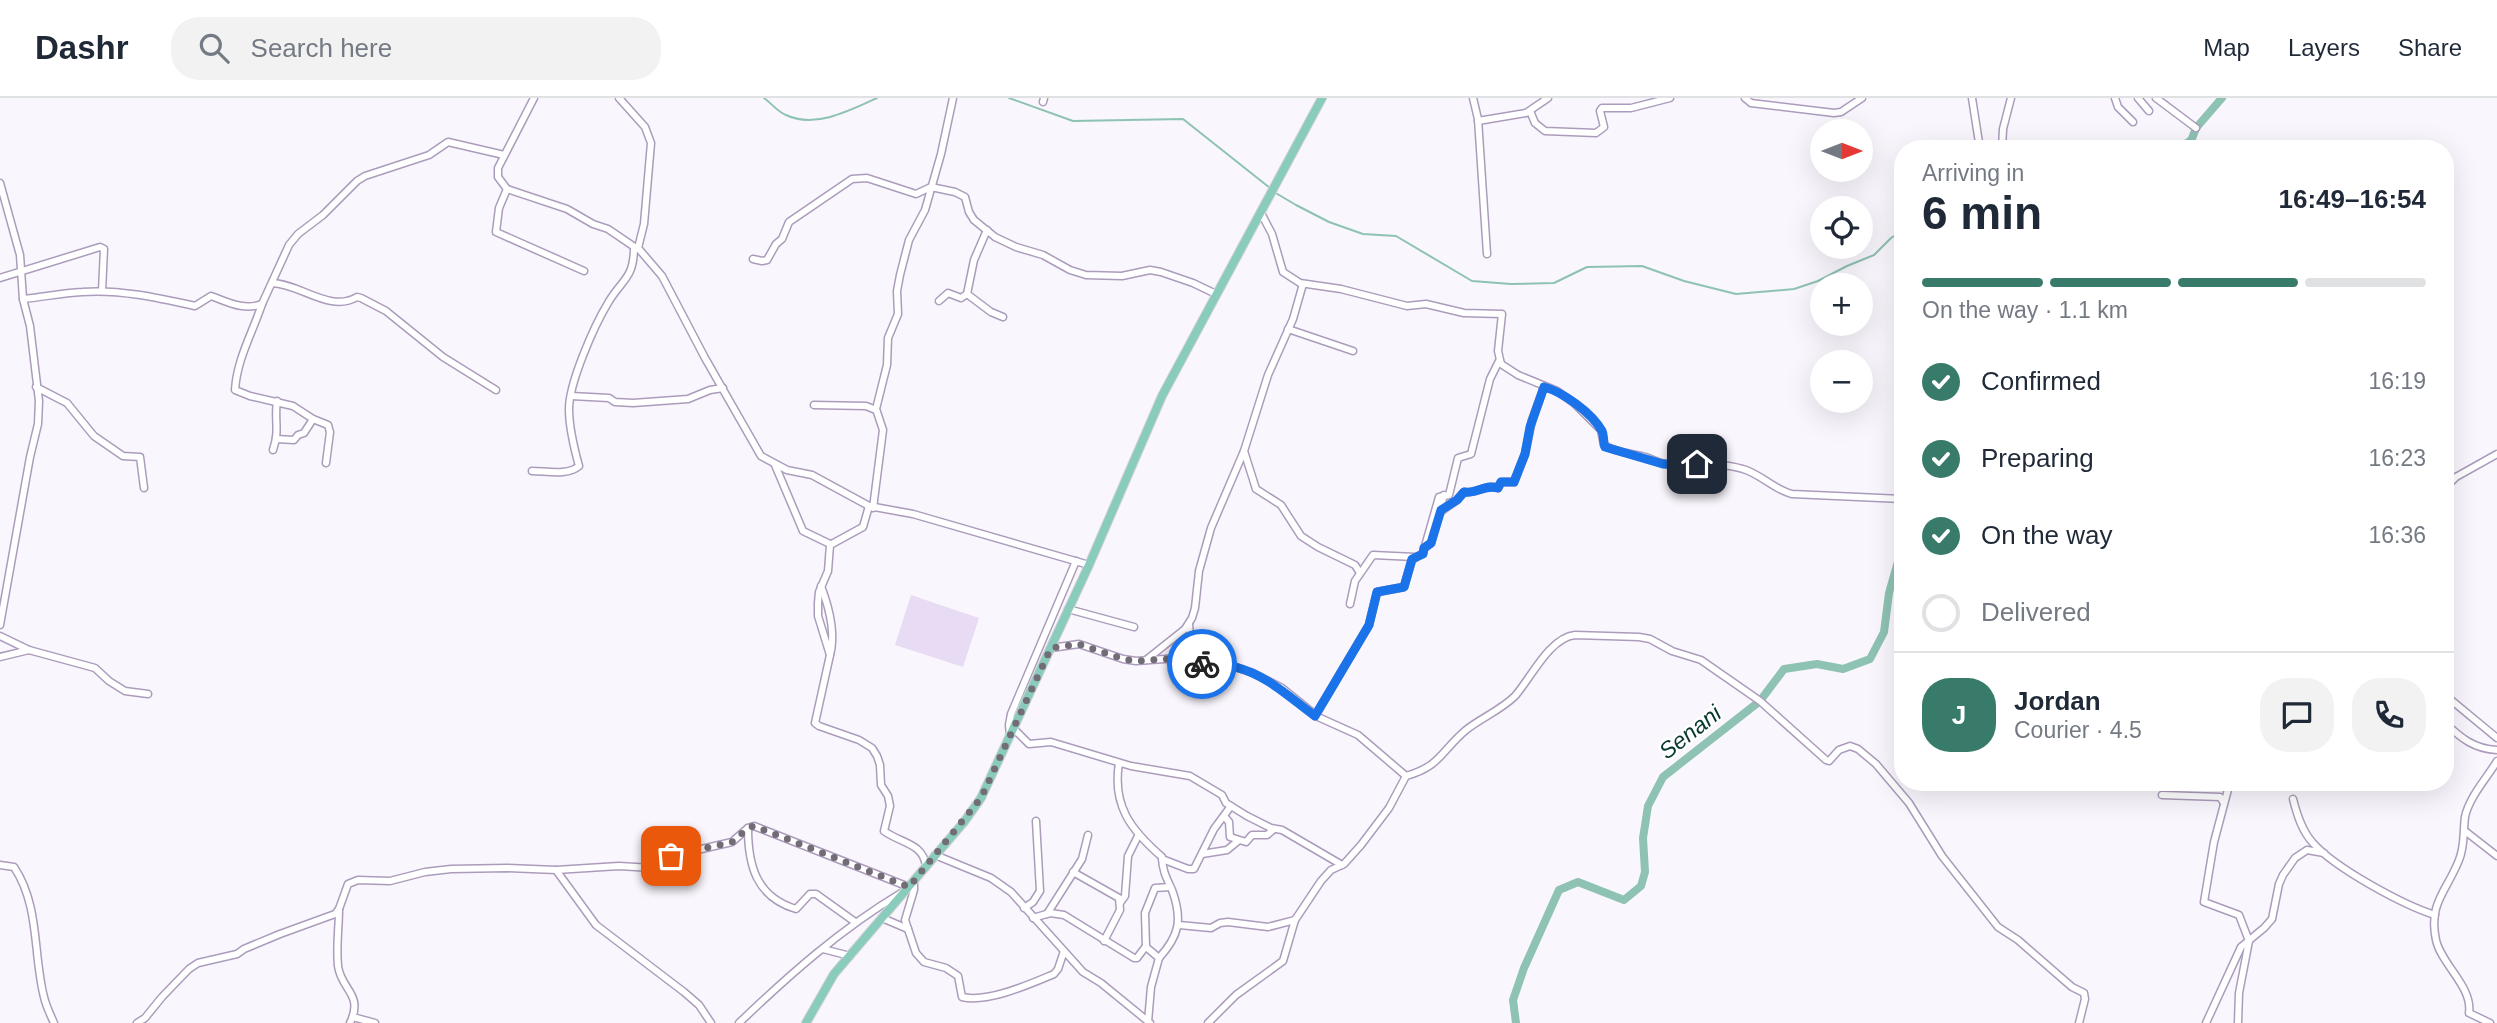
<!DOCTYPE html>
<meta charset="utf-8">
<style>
:root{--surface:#fff;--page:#f2f2f3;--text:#1f2937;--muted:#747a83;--line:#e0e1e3;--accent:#397b6b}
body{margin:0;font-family:Helvetica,sans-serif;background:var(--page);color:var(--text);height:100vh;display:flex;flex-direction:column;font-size:26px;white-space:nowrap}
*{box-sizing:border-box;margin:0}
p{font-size:23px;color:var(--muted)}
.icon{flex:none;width:38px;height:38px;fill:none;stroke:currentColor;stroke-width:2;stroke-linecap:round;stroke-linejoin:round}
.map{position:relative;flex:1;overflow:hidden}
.drawer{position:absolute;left:1894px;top:42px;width:560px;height:651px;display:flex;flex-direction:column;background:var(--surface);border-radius:28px;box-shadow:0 7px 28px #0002}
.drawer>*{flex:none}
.needle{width:46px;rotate:90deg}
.tools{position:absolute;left:1810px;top:21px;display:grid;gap:14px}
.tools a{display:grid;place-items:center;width:63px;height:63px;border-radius:50%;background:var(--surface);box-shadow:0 7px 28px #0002;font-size:35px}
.pin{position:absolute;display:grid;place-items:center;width:60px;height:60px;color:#fff;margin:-30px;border-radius:14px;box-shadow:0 4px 10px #0006}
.courier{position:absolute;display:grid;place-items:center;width:70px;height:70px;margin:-35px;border:5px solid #1a73e8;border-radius:50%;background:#fff;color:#222;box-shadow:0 2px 9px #0007}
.summary em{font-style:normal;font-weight:600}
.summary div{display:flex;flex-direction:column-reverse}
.summary{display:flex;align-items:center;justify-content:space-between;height:119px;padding:0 28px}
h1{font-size:46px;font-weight:600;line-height:52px}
.bar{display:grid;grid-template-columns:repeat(4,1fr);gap:10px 7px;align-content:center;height:84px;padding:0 28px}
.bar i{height:9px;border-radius:5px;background:var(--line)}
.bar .selected{background:var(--accent)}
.bar p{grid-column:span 4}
.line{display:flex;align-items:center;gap:18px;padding:0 28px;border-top:2px solid var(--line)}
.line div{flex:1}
.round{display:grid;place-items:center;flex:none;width:74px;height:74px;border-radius:28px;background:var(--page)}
ol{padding:0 28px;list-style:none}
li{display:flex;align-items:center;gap:21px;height:77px}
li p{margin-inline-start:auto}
li .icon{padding:7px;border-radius:50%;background:var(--accent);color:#fff;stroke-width:4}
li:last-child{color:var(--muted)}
li i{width:38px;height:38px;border:4px solid var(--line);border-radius:50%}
header{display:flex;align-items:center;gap:42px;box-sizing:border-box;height:98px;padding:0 35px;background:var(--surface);border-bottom:2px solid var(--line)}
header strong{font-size:33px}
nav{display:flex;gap:38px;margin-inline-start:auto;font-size:24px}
.search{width:490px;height:63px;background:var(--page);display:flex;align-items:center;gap:18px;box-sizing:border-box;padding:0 24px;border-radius:28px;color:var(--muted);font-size:26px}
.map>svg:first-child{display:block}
.green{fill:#e8dcf5}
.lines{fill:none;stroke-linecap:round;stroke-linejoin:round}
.stream{stroke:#8ec2b3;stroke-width:2}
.river{stroke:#8ec2b3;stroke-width:8}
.minor-casing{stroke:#ac9cbc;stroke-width:9}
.major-casing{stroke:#d4d3d5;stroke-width:10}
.minor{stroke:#fff;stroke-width:6}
.major{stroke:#89cbbd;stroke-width:8}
.done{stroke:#716c76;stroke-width:7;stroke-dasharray:0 12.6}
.route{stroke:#1a73e8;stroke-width:9}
.labels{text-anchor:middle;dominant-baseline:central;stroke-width:5;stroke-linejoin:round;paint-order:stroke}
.water-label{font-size:23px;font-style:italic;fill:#07382e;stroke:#fff}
</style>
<header>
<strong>Dashr</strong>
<div class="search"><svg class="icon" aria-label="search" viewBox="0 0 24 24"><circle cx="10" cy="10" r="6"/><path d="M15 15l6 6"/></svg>Search here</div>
<nav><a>Map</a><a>Layers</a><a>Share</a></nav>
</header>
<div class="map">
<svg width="2497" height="925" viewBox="0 0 2497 925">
<rect width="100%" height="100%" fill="#faf6fd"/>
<polygon class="green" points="911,497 979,520 963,569 895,547"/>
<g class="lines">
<g class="stream">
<path d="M764,0c7,5 14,14 22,17 29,14 65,-5 91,-17"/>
<polyline points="1009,0 1073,23 1183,21 1270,90"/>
<polyline points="2173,51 2193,37"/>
<polyline points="1274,94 1296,107 1329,124 1363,136 1396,138 1472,183 1511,186 1554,185 1587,169 1642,168 1684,183 1736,196 1794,191 1818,183 1847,168 1874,157 1891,140 1902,133"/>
</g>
<g class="river">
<polyline points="2188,51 2196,30 2222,0"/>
<polyline points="1516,925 1513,902 1524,870 1559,792 1578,784 1624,802 1641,788 1645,774 1643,740 1648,708 1663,679 1760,603 1784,571 1817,566 1843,571 1870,561 1884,534 1889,495 1899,460 1902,458"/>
</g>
<g class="minor-casing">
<g id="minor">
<polyline points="534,0 498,70 498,79 507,91 567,111 593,126 608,131 636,150"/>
<polyline points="619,0 645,29 651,45 644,126 638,150 662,178 705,260 761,358 787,372 812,377 869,408 913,416 1089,467"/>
<polyline points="1473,0 1478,21 1487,156"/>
<polyline points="1745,0 1751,5 1834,15 1841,14 1862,0"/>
<polyline points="1972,0 1980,51"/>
<polyline points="2115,0 2118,9 2133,24"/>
<polyline points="2138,0 2149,13"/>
<polyline points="2156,0 2196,30"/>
<polyline points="1043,4 1044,0"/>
<polyline points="1530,13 1535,25 1545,33 1596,35 1604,29 1600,13 1602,10 1631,10 1670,0"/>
<polyline points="1478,23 1526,15 1548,0"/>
<polyline points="2002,51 2003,31 2011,0"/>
<polyline points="0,85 20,157 23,201 30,228 39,303 38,326 30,359 0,527"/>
<polyline points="507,91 499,110 496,134 584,173"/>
<path d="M1261,115l11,21 11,38 17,11 41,6 66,17 19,-2 38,9 38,1 -4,37 3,13 17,11 39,16 17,12 27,27 3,15c11,7 24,8 37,11 11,2 20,9 31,9 24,0 48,-3 71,4 18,5 31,21 49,25l110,5"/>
<polyline points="753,161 762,163 767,162 776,146 782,141 789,124 852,81 867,80 916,96 931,89 955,94 965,99 969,114 974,122 995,139 1016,149 1043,157 1070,172 1086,177 1122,178 1150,172 1161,174 1193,185 1216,196"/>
<polyline points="0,180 100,149 104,151 102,193"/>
<path d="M272,185c29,1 58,30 85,14l4,1 25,13 57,46 53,33"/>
<polyline points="967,196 991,214 1003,219"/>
<path d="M23,201c20,-2 39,-6 59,-7 37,-3 77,6 113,14l16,-10c17,6 33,15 51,8l27,-59 9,-11 25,-19 34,-34 8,-5 64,-21 19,-13 56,13"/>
<polyline points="939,203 948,195 961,200 967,196 974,162 987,132"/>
<path d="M262,206c-10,30 -25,55 -27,86l15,6 43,10 20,13 15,6 2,7 -4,31"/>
<polyline points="1288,231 1353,253"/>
<polyline points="36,289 67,305 94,338 123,358 140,359 144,390"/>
<polyline points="571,298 609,300 615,304 633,305 688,301 710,292 723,290"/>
<polyline points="814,307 866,308 876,312"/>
<polyline points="276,341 294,342 298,337 304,335 313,321"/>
<path d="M273,352c7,-21 1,-29 4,-49"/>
<polyline points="1244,353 1256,391 1281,407 1301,438 1318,449 1355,467 1360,475"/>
<polyline points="775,367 803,433 830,446"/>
<path d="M532,373c14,0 36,5 47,-5 -5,-18 -10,-37 -10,-57 0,-26 25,-83 39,-106 14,-24 26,-24 26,-56"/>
<polyline points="2445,390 2456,379 2497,356"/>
<path d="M869,408l-6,21 -33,18 -2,26 -9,21 -1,11v13l12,39 -15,68 4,3 40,14 13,8 5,8 3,9 1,20 7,11 2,10 -6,25c16,12 40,12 42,36"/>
<polyline points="873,410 883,332 876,311 887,267 888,240 898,216 897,193 900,177 909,142 925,112 941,56 953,0"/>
<path d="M1440,414l17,-12 7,-8c12,2 21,-8 34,-4l3,-6h13l11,-28 7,-34 12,-33"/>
<polyline points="1424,450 1431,445 1444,397"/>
<path d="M821,488c8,21 15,47 9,69"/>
<polyline points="1350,506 1355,483 1373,457 1415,459"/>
<polyline points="1068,511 1134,529"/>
<polyline points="1189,526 1192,563"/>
<polyline points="0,538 29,552 95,570 109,583 125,593 148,596"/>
<polyline points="1051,550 1079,546 1123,561 1136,563 1179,560 1208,567 1233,568 1253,575 1282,590 1318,619 1358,637 1406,678"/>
<polyline points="0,559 29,552"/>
<polyline points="1146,562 1185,531 1192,520 1195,510 1199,473 1211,430 1244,353 1268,277 1293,221 1303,186"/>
<polyline points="2445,597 2497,640"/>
<polyline points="1315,618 1369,527 1377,494 1404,489 1412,462 1423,455 1439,399 1449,397 1458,360 1471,356 1490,281 1499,263"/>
<path d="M2445,625c16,15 29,26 52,27"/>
<polyline points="1014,631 1029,646 1051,644 1131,668 1190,678 1222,697 1226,705 1247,718 1271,730 1282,732 1342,767"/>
<polyline points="1010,637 1009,627 1011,616 1076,463"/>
<path d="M1119,665c-7,43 12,67 43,94 0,13 5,22 10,33 11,30 7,46 -13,68"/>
<polyline points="2230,684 2214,744 2204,804 2239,817 2249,843 2239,895 2238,925"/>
<polyline points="2162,697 2220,699 2224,705"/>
<path d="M2293,701c4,16 9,32 20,44 22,25 90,62 122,72"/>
<polyline points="1224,718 1229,724 1230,739 1246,744 1252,737 1267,737 1274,731"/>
<path d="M748,730c0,37 8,69 48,81l14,-15h6l39,28"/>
<polyline points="2465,733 2497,758"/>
<polyline points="1202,756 1227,752 1238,743"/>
<polyline points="935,757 991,780 1011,794 1083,874 1101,885 1150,925"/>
<polyline points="1162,761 1188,771 1194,771 1214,731 1231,708"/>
<path d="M0,767l14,2c26,39 19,88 30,130 2,9 6,17 10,26"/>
<polyline points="556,772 619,768 652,770 659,768 671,758 732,744 748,730 754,728 909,789"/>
<polyline points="1073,774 1119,800 1120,812 1104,843"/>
<path d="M914,783v9l-9,30 11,33 8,9 22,6 12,8 4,21c26,6 68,-13 92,-23l4,-5 6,-18"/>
<polyline points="1120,805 1125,798 1128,758 1138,738"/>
<polyline points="1024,810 1033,804 1040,793 1036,723"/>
<path d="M339,811c0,18 -3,38 -1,57 3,24 26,28 12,57"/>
<polyline points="1047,816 1082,761 1088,737"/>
<polyline points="882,820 908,831"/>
<polyline points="1033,820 1050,815 1064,817 1134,860 1137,860 1146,848"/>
<polyline points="1179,827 1211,830 1220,825 1228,824 1268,829 1295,822"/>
<polyline points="823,851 850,858"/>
<polyline points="353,919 375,925"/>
<polyline points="1148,924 1151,889 1159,860 1146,849 1145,815 1155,790 1170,789"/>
<polyline points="137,925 145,920 162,899 189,871 198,865 237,856 244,851 280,836 335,816 339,811 348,786 358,782 390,783 425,774 451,771 507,770 556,772 596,827 684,894 699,907 711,925"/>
<path d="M739,925c50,-48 102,-94 162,-130"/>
<path d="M1208,925l28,-28 47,-34 12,-41 26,-39 10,-11 13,-6 17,-19 28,-37 17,-32c35,-10 35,-25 60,-46 15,-12 35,-20 49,-34 16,-18 34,-58 60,-61l64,2 11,2 22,12 29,9 59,41 66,59 3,1 10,-11 11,-4 8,3 18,15 33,39 33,53 56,71 20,13 54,47 12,6 1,6 -6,24"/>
<polyline points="2206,925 2241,849 2264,830 2272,821 2279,786 2283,777 2295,760 2307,752 2324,755"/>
<path d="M2490,925l-21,-10c4,-26 -28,-49 -33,-73 -8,-37 11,-49 23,-80 6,-14 4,-29 6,-43 4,-20 22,-39 32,-56"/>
</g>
</g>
<g class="major-casing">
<polyline id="major" points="806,925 834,876 964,724 981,700 1089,467 1162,298 1322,0"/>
</g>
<use href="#minor" class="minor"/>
<use href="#major" class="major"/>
</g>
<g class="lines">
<polyline class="done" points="671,758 732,744 748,730 754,728 909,789 981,700 1051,550 1079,546 1123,561 1136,563 1179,560 1202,566"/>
<path class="route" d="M1202,566c11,1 22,0 33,3 32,8 54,30 80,49l54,-91 8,-33 27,-5 8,-28 11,-5 1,-6 7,-5 10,-33 16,-10 7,-8c12,2 21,-8 34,-4l3,-6h13l11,-28 5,-27 14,-40c19,5 48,26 58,44 2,4 1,11 3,16l58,17h34"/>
</g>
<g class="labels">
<g class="water-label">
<text transform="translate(1690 634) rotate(-38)">Senani</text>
</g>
</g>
</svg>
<div class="tools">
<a><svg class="needle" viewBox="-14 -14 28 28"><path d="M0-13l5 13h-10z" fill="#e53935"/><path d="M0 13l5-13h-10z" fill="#747a83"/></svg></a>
<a><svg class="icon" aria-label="locate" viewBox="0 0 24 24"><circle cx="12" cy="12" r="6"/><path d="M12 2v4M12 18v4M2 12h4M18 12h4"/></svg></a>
<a>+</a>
<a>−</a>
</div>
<div class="pin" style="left:671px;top:758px;background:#ea580c"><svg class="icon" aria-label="bag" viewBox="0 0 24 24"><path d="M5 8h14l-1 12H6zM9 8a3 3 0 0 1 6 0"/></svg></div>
<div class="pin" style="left:1697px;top:366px;background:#1f2937"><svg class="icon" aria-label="home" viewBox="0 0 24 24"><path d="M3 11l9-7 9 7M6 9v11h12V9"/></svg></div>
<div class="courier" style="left:1202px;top:566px"><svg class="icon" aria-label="bike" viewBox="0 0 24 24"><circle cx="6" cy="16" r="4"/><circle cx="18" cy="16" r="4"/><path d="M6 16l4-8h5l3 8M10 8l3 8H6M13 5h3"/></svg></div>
<section class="drawer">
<div class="summary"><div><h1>6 min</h1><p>Arriving in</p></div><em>16:49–16:54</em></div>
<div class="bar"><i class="selected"></i><i class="selected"></i><i class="selected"></i><i></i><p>On the way · 1.1 km</p></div>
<ol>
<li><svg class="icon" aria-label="check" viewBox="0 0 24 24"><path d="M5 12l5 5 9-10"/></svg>Confirmed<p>16:19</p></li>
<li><svg class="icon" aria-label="check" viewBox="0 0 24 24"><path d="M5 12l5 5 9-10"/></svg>Preparing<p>16:23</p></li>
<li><svg class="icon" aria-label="check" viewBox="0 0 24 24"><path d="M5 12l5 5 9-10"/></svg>On the way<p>16:36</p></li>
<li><i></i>Delivered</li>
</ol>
<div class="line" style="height:126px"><b class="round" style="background:var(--accent);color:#fff">J</b><div><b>Jordan</b><p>Courier · 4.5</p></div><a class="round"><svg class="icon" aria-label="chat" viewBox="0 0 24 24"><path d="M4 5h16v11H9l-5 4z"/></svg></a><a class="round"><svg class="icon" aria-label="phone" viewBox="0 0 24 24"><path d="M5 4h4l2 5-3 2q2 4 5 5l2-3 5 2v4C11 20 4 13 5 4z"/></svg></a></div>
</section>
</div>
